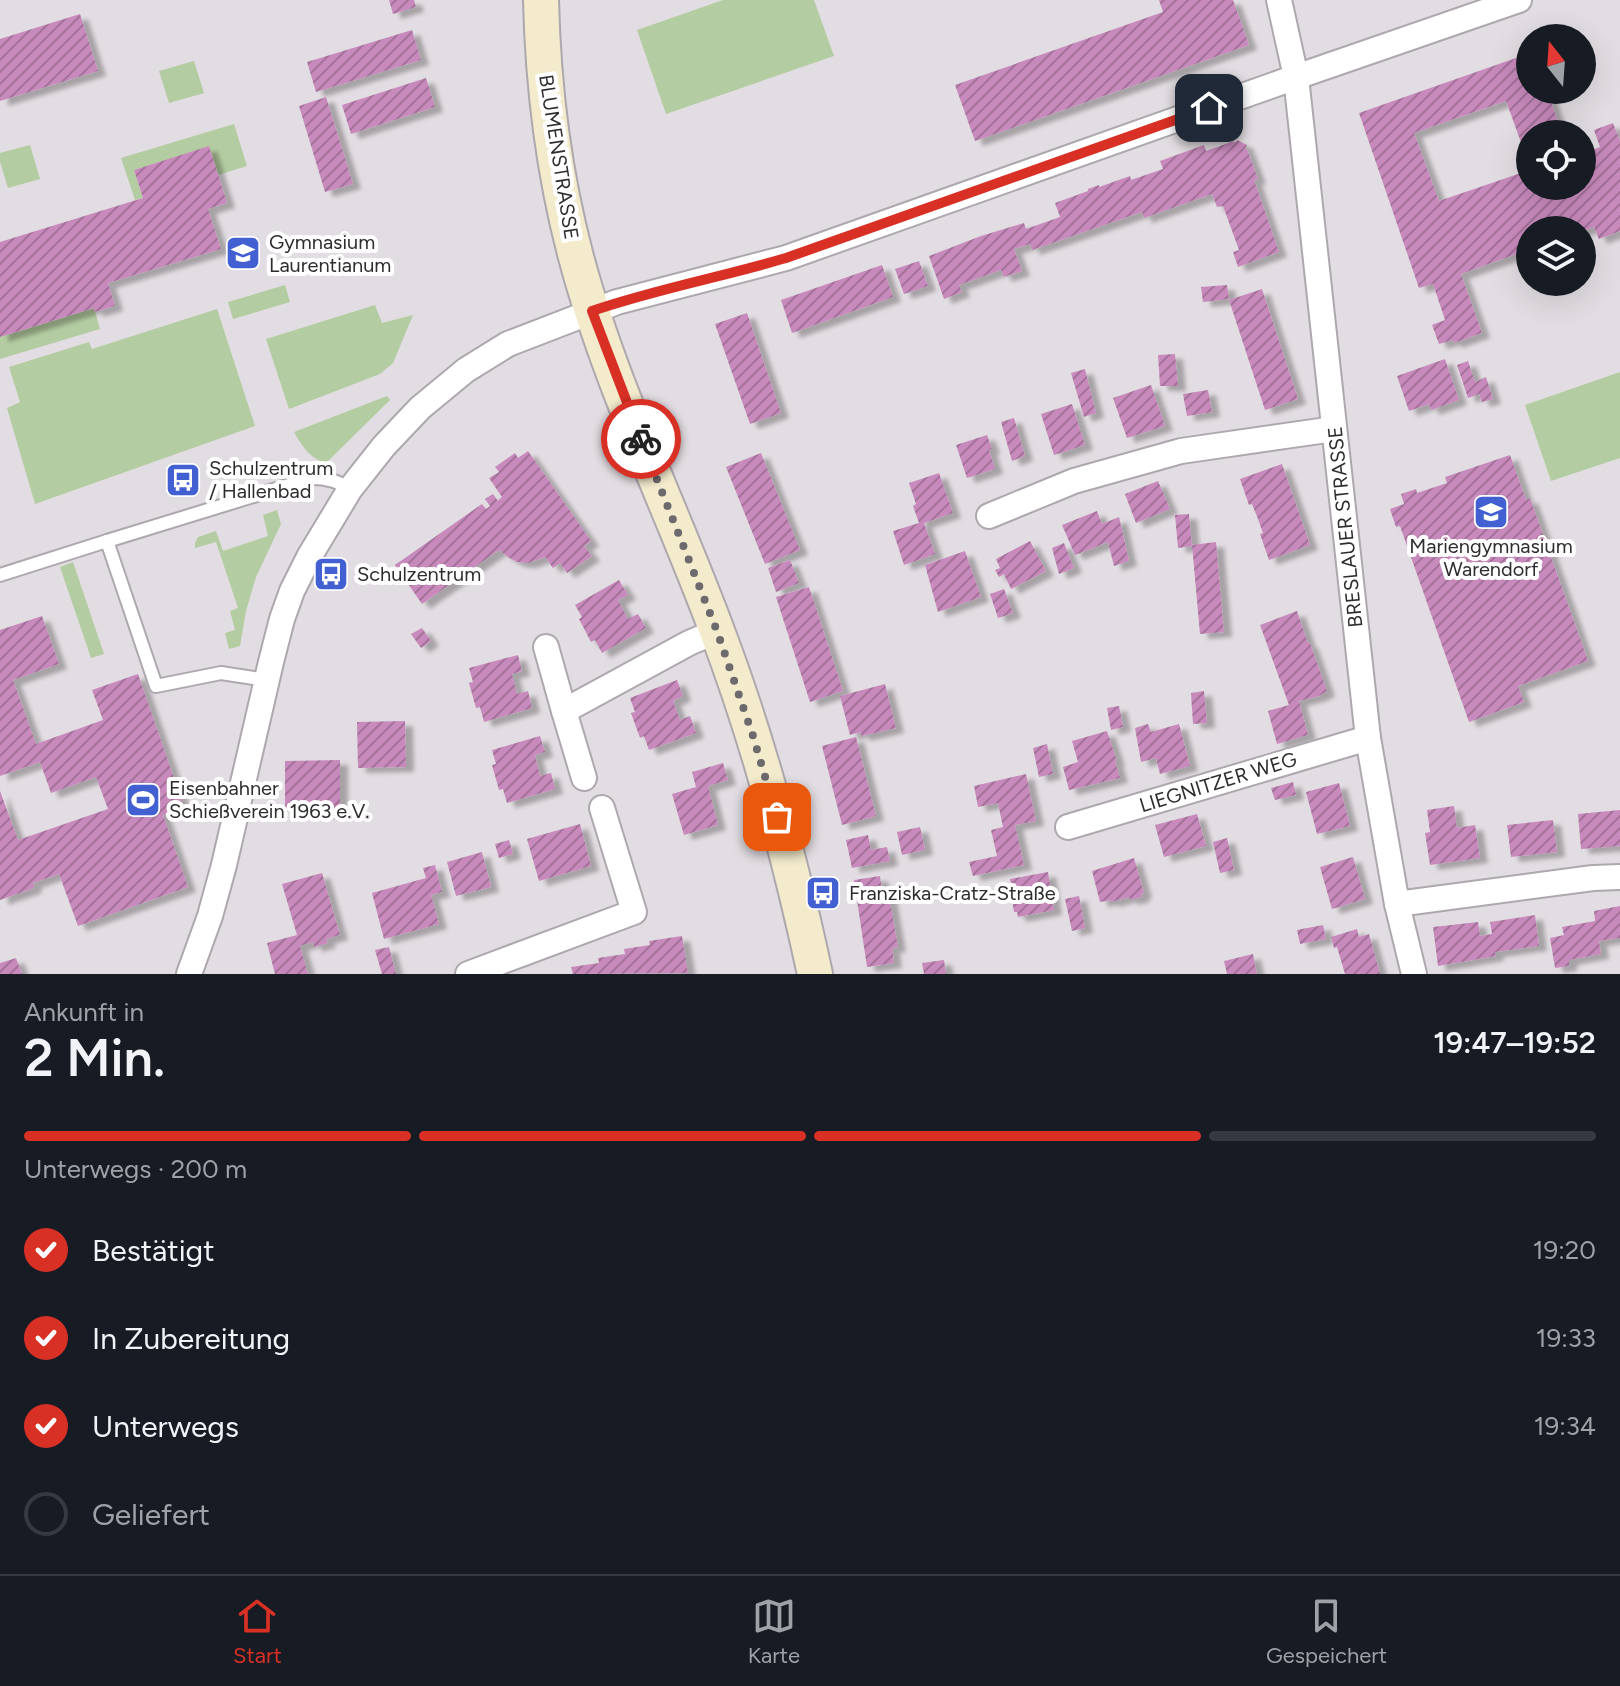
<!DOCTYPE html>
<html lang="de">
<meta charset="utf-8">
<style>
:root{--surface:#171b24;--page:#20242c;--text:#f1f3f6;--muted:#9ea1a6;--line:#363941;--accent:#d93025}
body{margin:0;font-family:Figtree,sans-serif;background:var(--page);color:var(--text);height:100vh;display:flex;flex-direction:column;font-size:30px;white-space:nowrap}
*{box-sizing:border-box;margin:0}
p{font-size:26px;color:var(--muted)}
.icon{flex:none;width:44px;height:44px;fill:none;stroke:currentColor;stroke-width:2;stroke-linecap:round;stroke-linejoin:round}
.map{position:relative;height:974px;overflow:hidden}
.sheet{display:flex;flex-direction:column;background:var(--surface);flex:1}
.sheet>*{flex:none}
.needle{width:52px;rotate:343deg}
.tools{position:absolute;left:1516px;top:24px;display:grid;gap:16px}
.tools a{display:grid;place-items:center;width:80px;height:80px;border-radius:50%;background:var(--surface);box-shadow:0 8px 32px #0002;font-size:40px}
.pin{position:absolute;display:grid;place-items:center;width:68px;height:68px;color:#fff;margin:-34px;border-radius:16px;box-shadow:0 4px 12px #0006}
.courier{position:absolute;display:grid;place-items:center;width:80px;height:80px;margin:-40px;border:6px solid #d93025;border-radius:50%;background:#fff;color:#222;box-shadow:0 2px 10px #0007}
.headline em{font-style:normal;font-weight:600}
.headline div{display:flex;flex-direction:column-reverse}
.headline{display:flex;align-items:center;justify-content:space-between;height:136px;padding:0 24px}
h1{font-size:52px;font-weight:600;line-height:60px}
.bar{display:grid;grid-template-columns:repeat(4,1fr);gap:12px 8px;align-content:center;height:96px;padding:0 24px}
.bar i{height:10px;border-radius:6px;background:var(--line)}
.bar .selected{background:var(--accent)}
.bar p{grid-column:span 4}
ol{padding:0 24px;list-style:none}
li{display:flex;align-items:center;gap:24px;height:88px}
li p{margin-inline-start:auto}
li .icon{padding:8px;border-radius:50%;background:var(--accent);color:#fff;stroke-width:4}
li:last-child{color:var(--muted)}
li i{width:44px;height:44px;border:4px solid var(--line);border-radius:50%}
.dock{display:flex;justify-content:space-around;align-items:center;height:112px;border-top:2px solid var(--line);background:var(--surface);font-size:22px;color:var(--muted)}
.dock a{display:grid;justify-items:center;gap:4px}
.dock .selected{color:var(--accent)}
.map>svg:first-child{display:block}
.green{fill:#b4cca1}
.building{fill:url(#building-hatch);filter:url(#shadow)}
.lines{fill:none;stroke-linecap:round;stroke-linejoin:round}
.lane-casing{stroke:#ada8ad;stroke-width:16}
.street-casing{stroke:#ada8ad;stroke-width:28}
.secondary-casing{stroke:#ada8ad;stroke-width:38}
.lane{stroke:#fff;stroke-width:12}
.street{stroke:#fff;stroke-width:24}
.secondary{stroke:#f4ebcd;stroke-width:34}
.done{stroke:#6d6a6e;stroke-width:8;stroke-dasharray:0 14.4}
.route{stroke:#d93025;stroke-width:10}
.labels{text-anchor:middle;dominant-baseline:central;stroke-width:8;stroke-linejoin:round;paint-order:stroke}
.street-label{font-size:20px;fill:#2e2c2f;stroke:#fff}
.poi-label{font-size:20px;fill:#2e2c2f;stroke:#fff;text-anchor:start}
</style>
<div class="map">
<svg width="1620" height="974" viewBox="0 0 1620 974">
<defs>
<pattern id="building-hatch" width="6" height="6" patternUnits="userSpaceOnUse" patternTransform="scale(2)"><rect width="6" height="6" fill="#c88abc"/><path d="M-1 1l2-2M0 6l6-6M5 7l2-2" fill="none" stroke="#a37199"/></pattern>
<filter id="shadow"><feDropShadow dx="8" dy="5" stdDeviation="2" flood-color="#0004"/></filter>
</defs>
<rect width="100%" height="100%" fill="#e2dde2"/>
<g class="green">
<polygon points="723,0 814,0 834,56 666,114 637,30"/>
<polygon points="194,61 204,93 169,103 159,71"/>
<polygon points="234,124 247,166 218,175 209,147 134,170 143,198 135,200 121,158"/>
<polygon points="30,145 40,179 8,188 0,162 0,153"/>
<polygon points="285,285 290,302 233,319 228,302"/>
<polygon points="375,305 382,323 413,315 393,363 380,374 289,409 266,339"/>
<polygon points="94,308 100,329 0,359 0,337"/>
<polygon points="217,309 255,426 35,504 7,408 20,402 9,367 89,342 92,349"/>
<polygon points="1620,372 1620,458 1551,481 1525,405"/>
<path d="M387,396l3,4 -64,63c-15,-4 -24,-16 -32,-31z"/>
<polygon points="277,510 281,524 256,577 246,611 240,646 229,649 225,633 235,630 230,611 238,608 216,542 195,548 195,543 198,537 216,531 223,551 268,536 263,515"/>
<polygon points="73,562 104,654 91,658 60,567"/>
</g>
<g class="building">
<polygon points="389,0 414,0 416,7 393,14"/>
<polygon points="1159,0 1233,0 1249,45 975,141 955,85 1163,12"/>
<polygon points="80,14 98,71 0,101 0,39"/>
<polygon points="412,30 421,60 316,92 307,62"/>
<polygon points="1530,53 1530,90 1547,90 1562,134 1530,134 1530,167 1506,101 1414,133 1439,201 1530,170 1530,186 1582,186 1582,154 1600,147 1594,130 1613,123 1620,141 1620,231 1599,239 1594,227 1582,231 1530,230 1530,249 1461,274 1482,333 1454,343 1453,340 1439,344 1432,325 1445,320 1433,284 1419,288 1359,113"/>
<polygon points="426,78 435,107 351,134 342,105"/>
<polygon points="326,97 353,184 325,192 299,106"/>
<polygon points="1237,140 1247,145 1245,149 1247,149 1258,179 1254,180 1279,252 1238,267 1233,252 1239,250 1223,206 1217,207 1212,194 1144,218 1142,212 1032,250 1030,244 1014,249 1022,271 1004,277 1001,270 959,285 962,292 944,299 929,256 981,236 1024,223 1026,229 1060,217 1055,203 1088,191 1088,189 1099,185 1099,187 1130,176 1131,180 1163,169 1160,161 1204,145 1206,151 1234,141 1235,143"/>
<polygon points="209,146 227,203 208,209 221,249 108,283 115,306 95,312 94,308 0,337 0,242 143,198 134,170"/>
<polygon points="919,261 928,286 904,294 895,269"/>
<polygon points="882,265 893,297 792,333 781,300"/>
<polygon points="1227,285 1229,299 1203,302 1201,287"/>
<polygon points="1262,289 1298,399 1265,410 1229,300"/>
<polygon points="747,313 781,413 750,424 715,324"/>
<polygon points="1175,354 1178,386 1160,386 1158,355"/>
<polygon points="1445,359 1459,400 1431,410 1429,404 1409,411 1397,376"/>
<polygon points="1468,361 1475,382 1486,377 1493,399 1482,402 1479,394 1468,398 1457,365"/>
<polygon points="1085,369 1096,413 1084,417 1071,373"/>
<polygon points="1151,385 1165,426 1127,438 1113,398"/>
<polygon points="1208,390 1212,412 1187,416 1183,394"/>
<polygon points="1072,404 1085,445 1054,455 1041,414"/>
<polygon points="1014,418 1025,456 1012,461 1001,422"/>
<polygon points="987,435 992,449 989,450 995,469 967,478 956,445"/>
<polygon points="528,451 591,541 584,546 592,556 567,573 560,563 553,568 545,557 528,563 517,562 508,557 499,550 422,604 395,565 482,504 486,509 490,506 485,499 493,494 498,501 502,497 489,478 499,472 495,467 515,453 518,458"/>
<polygon points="761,453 800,550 765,564 726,467"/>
<polygon points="1510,455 1526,500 1530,498 1588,661 1518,686 1524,702 1469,722 1400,526 1396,527 1390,509 1404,504 1401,494 1416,489 1417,493 1447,483 1445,477"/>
<polygon points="1282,464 1310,545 1269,560 1260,534 1263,533 1258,519 1252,504 1249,505 1240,479"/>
<polygon points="939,473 953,513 924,523 935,554 904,565 893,531 919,523 913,506 916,504 909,483"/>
<polygon points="1158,481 1170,509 1136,523 1125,494"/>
<polygon points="1097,511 1102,524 1119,517 1129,561 1114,566 1108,542 1075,555 1062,525"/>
<polygon points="1189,514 1192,546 1178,548 1175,515"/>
<polygon points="1030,541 1046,571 1011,589 1004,574 999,577 995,570 1000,568 996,559"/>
<polygon points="1216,542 1224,632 1200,634 1192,545"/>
<polygon points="1064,543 1074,568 1059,574 1052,548"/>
<polygon points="965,551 981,597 938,612 925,565"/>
<polygon points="790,560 799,583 776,592 768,568"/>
<polygon points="619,580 628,595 618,600 628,619 638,614 646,628 602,653 595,640 591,642 579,619 582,617 575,605"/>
<polygon points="809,587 843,691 810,702 776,597"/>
<polygon points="1004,589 1013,613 998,618 990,594"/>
<polygon points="1297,611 1308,643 1310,643 1327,691 1319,696 1299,701 1308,735 1277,744 1268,711 1289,705 1260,625"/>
<polygon points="42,616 59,664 13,680 36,744 103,720 92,690 138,674 184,807 163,815 188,887 78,926 59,874 33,883 34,888 0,900 0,791 18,840 108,809 96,777 51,793 40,762 0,776 0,630"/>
<polygon points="422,628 431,641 421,648 411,634"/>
<polygon points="518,655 522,671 512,674 517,694 528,691 532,708 484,722 480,707 476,708 469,683 473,682 469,668"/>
<polygon points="677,680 683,696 673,701 680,720 690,716 696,733 649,750 644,736 640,738 631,713 635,712 630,698"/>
<polygon points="885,684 896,728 862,736 860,732 850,735 840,696"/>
<polygon points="1204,691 1207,723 1193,724 1191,693"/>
<polygon points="1119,706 1123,727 1111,730 1107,708"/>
<polygon points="405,721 406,767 358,768 357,722"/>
<polygon points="1148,724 1151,732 1179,724 1190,766 1160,774 1156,758 1141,762 1135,728"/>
<polygon points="1107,731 1117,761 1115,761 1120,778 1069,790 1063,767 1078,762 1072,741"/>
<polygon points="540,736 545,752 535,755 540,776 551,773 555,789 507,803 503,789 499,790 492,765 496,764 492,750"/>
<polygon points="856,737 876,816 842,825 822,746"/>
<polygon points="1047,744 1053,774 1039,777 1033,748"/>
<polygon points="340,760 340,812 285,812 285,761"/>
<polygon points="723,763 728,780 708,786 718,825 684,835 672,794 696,787 692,772"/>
<polygon points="1026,774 1036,821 1015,825 1024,865 973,876 969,862 997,856 991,830 1003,827 998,803 978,807 974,786"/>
<polygon points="1293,782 1296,795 1275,800 1271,788"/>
<polygon points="1339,783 1350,826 1317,834 1306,792"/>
<polygon points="1454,806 1457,828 1475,825 1480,858 1430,865 1425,833 1430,832 1427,810"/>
<polygon points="1620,810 1620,846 1581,849 1578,814"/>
<polygon points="1197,814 1206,846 1164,857 1155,825"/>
<polygon points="1553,820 1557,852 1511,857 1507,825"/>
<polygon points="580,824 591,866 539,881 527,839"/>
<polygon points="920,827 925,850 902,855 897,832"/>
<polygon points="868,835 871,850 887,847 890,861 852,868 846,840"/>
<polygon points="1227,838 1234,870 1220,873 1213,842"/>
<polygon points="509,840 513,854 499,858 495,844"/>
<polygon points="482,852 491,887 456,896 447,862"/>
<polygon points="1353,857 1365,899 1332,909 1320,867"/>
<polygon points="1134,858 1144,893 1141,894 1142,897 1130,900 1129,897 1111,902 1111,900 1100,902 1092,871"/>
<polygon points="435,865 442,892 431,895 439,924 384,939 372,893 426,878 423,868"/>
<polygon points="1048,872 1054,910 1018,917 1017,912 1014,912 1012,899 1014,899 1010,879"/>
<polygon points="322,873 340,935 326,939 328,943 314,947 313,942 300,946 308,974 275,974 267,943 297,935 282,884"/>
<polygon points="880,876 882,891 888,890 898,947 892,948 894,963 867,967 854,880"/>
<polygon points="1079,896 1085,928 1072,931 1065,899"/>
<polygon points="1620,906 1620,938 1599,941 1601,954 1569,960 1569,966 1555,968 1550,938 1564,935 1562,927 1595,921 1594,911"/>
<polygon points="1535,915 1539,946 1495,952 1496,956 1438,966 1433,927 1478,922 1480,936 1492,934 1490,922"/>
<polygon points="1323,925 1326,939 1300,944 1297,930"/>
<polygon points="1357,929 1359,937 1369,934 1380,974 1345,974 1337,947 1334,948 1331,937"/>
<polygon points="682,936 688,973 573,974 571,967 599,963 598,958 625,954 624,949 650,945 649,941"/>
<polygon points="389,947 396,974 382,974 375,950"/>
<polygon points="1253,954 1257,974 1227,974 1224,961"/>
<polygon points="16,958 22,974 0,974 0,963"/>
<polygon points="944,960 946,974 924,974 922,963"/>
</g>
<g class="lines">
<g class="lane-casing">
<g id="lane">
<polyline points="0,575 107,541"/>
<path d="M267,680l-46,-7 -65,13 -49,-145 205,-63c15,0 25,3 38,11"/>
</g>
</g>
<g class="street-casing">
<g id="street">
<polyline points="1279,0 1296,77 1368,738 1397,904 1414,974"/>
<polyline points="989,516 1074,481 1181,451 1334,429"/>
<polyline points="546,647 564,711"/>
<polyline points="584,778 564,711 689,643 717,631"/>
<polyline points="1068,827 1368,738"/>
<polyline points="1397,904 1593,878 1620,877"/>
<polyline points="189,974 210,916 224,865 271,662 282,619 292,591 309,557 350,489 384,446 420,408 466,370 508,344 617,302 786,258 1296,77 1519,0"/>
<polyline points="468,974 634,912 602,808"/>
</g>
</g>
<g class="secondary-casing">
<path id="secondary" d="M541,0c2,86 13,174 35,257 34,128 95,250 141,374 42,111 73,227 98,343"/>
</g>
<use href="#lane" class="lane"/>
<use href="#street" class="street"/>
<use href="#secondary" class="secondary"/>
</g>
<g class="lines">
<polyline class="done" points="641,439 717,631 753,736 777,817"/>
<path class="route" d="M641,439l-49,-128c64,-22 130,-34 194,-53l423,-150"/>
</g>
<defs>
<g id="school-square" transform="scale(1.8)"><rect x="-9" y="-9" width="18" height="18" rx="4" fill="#4360d3" stroke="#fff"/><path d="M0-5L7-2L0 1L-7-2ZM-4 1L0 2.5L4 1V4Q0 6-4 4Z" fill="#fff"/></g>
<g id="bus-square" transform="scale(1.8)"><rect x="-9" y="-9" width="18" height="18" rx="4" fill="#4360d3" stroke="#fff"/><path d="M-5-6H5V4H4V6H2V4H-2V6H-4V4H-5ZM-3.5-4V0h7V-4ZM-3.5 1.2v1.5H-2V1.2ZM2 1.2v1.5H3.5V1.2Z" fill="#fff"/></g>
<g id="stadium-square" transform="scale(1.8)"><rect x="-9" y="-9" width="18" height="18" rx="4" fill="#4360d3" stroke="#fff"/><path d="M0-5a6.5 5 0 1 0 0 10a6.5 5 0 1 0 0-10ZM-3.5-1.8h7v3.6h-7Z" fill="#fff"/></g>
</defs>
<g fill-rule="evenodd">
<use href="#school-square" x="243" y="253"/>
<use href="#bus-square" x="183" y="480"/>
<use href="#school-square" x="1491" y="512"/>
<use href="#bus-square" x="331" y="574"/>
<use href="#stadium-square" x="143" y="800"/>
<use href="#bus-square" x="823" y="893"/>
</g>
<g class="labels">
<g class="street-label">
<text transform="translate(559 157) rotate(81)">BLUMENSTRASSE</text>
<text transform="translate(1345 527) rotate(-96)">BRESLAUER STRASSE</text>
<text transform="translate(1218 782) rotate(-17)">LIEGNITZER WEG</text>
</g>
<g class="poi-label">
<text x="269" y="242">Gymnasium<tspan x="269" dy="23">Laurentianum</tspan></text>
<text x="209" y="468">Schulzentrum<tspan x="209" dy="23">/ Hallenbad</tspan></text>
<text x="1491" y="546" text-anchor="middle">Mariengymnasium<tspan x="1491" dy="23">Warendorf</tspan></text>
<text x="357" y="574">Schulzentrum</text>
<text x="169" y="788">Eisenbahner<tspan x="169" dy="23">Schießverein 1963 e.V.</tspan></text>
<text x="849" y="893">Franziska-Cratz-Straße</text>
</g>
</g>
</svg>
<div class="tools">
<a><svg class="needle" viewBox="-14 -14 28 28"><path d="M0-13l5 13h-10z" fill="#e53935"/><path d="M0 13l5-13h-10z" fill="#9ea1a6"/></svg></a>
<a><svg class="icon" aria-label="locate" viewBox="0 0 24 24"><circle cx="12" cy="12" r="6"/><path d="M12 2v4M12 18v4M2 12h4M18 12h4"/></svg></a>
<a><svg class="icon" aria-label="layers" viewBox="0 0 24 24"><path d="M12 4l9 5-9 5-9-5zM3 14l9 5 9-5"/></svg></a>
</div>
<div class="pin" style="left:777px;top:817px;background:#ea580c"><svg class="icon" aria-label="bag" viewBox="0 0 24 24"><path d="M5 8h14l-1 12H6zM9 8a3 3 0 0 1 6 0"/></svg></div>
<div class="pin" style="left:1209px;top:108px;background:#1f2937"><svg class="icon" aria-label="home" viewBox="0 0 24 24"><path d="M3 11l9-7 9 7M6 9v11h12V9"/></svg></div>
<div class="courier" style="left:641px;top:439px"><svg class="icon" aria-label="bike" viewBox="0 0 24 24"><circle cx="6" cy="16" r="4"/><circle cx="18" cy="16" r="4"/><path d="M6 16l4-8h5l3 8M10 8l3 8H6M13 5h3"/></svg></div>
</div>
<section class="sheet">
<div class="headline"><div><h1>2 Min.</h1><p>Ankunft in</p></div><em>19:47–19:52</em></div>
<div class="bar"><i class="selected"></i><i class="selected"></i><i class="selected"></i><i></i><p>Unterwegs · 200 m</p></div>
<ol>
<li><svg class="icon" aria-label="check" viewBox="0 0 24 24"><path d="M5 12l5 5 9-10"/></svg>Bestätigt<p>19:20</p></li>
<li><svg class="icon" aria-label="check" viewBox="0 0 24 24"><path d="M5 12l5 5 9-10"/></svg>In Zubereitung<p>19:33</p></li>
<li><svg class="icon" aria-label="check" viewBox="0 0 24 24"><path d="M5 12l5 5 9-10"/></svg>Unterwegs<p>19:34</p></li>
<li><i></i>Geliefert</li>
</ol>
</section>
<nav class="dock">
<a class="selected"><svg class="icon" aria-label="home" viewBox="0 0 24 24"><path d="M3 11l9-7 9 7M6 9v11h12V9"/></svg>Start</a>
<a><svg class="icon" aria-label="map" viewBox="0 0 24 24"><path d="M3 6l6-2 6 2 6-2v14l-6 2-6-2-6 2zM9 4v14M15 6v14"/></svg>Karte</a>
<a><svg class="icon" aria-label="saved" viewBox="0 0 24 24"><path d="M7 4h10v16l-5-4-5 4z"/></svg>Gespeichert</a>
</nav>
